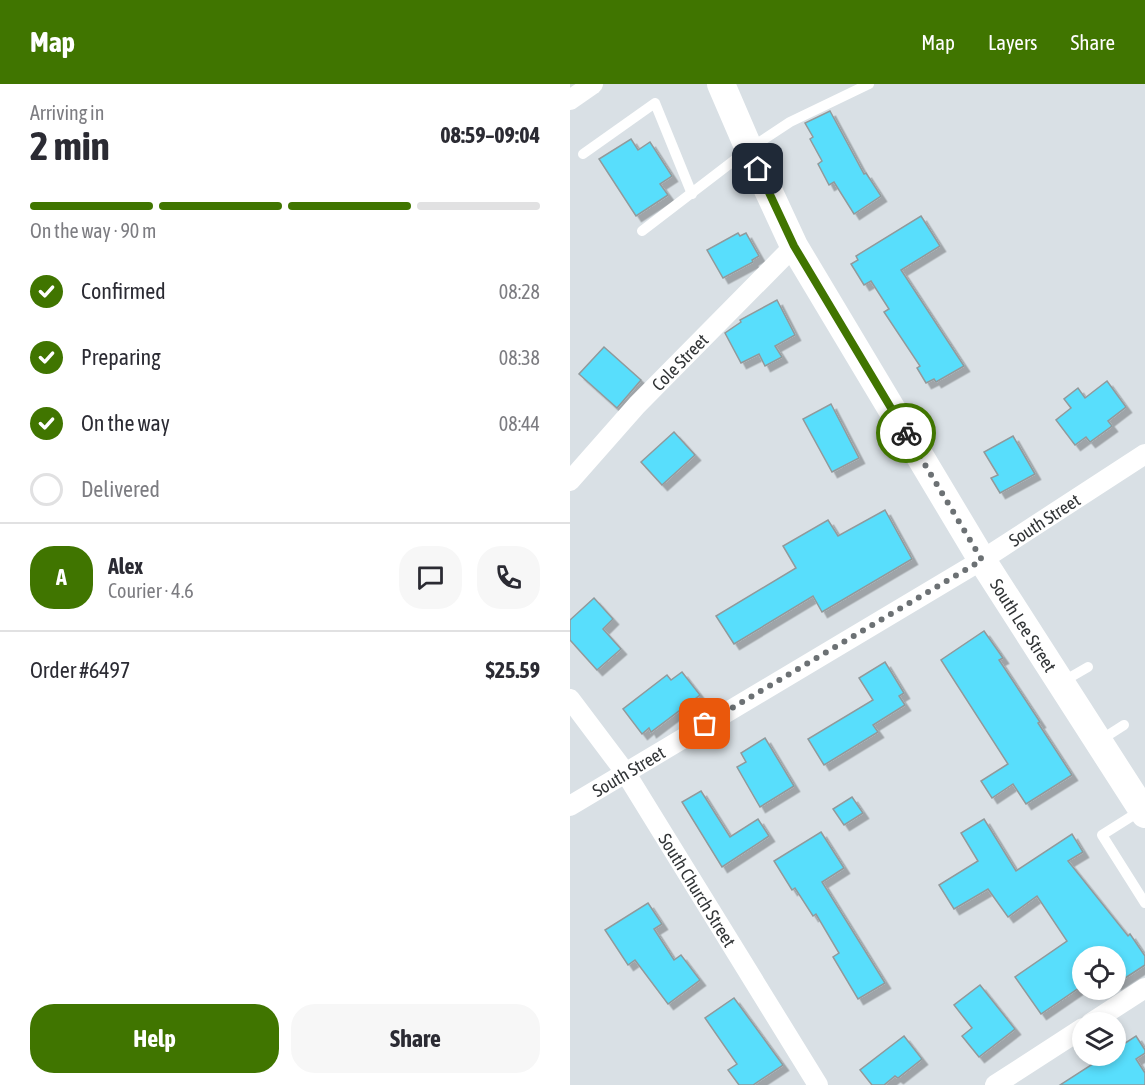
<!DOCTYPE html>
<meta charset="utf-8">
<style>
:root{--surface:#fff;--page:#f7f7f7;--text:#2b2b33;--muted:#7c7c81;--line:#e1e1e2;--accent:#407500}
body{margin:0;font-family:"Asap Condensed",sans-serif;background:var(--page);color:var(--text);height:100vh;display:flex;flex-direction:column;font-size:22px;white-space:nowrap}
*{box-sizing:border-box;margin:0}
p{font-size:20px;color:var(--muted)}
.icon{flex:none;width:33px;height:33px;fill:none;stroke:currentColor;stroke-width:2;stroke-linecap:round;stroke-linejoin:round}
.map{position:relative;flex:1;overflow:hidden}
.side{display:flex;flex-direction:column;background:var(--surface);width:570px}
.side>*{flex:none}
.controls{position:absolute;left:502px;top:862px;display:grid;gap:12px}
.controls a{display:grid;place-items:center;width:54px;height:54px;border-radius:50%;background:var(--surface);box-shadow:0 3px 9px #0003;font-size:30px}
.pin{position:absolute;display:grid;place-items:center;width:51px;height:51px;color:#fff;margin:-26px;border-radius:12px;box-shadow:0 3px 9px #0006}
.courier{position:absolute;display:grid;place-items:center;width:60px;height:60px;margin:-30px;border:4px solid #407500;border-radius:50%;background:#fff;color:#222;box-shadow:0 2px 8px #0007}
.overview em{font-style:normal;font-weight:700}
.overview div{display:flex;flex-direction:column-reverse}
.overview{display:flex;align-items:center;justify-content:space-between;height:102px;padding:0 30px}
h1{font-size:39px;font-weight:700;line-height:45px}
.bar{display:grid;grid-template-columns:repeat(4,1fr);gap:9px 6px;align-content:center;height:72px;padding:0 30px}
.bar i{height:8px;border-radius:4px;background:var(--line)}
.bar .current{background:var(--accent)}
.bar p{grid-column:span 4}
.line{display:flex;align-items:center;gap:15px;padding:0 30px;border-top:2px solid var(--line)}
.line div{flex:1}
.round{display:grid;place-items:center;flex:none;width:63px;height:63px;border-radius:24px;background:var(--page)}
ol{padding:0 30px;list-style:none}
li{display:flex;align-items:center;gap:18px;height:66px}
li p{margin-inline-start:auto}
li .icon{padding:6px;border-radius:50%;background:var(--accent);color:#fff;stroke-width:4}
li:last-child{color:var(--muted)}
li i{width:33px;height:33px;border:3px solid var(--line);border-radius:50%}
.primary-button{display:flex;gap:12px;margin-top:auto;padding:12px 30px}
.primary-button a{flex:1;height:69px;border-radius:24px;background:var(--accent);color:#fff;font-size:24px;font-weight:700;line-height:69px;text-align:center}
.primary-button a+a{background:var(--page);color:var(--text)}
header{display:flex;align-items:center;gap:36px;box-sizing:border-box;height:84px;padding:0 30px;background:var(--accent);color:#fff}
header strong{font-size:28px}
nav{display:flex;gap:33px;margin-inline-start:auto;font-size:21px}
main{display:flex;flex:1;min-height:0}
.map>svg:first-child{display:block}
.building{fill:#58defc;stroke:#91999b;stroke-width:1.5;filter:url(#shadow)}
.lines{fill:none;stroke-linecap:round;stroke-linejoin:round}
.lane{stroke:#fff;stroke-width:10}
.street{stroke:#fff;stroke-width:20}
.secondary{stroke:#fff;stroke-width:28}
.done{stroke:#6c7174;stroke-width:6;stroke-dasharray:0 10.8}
.route{stroke:#407500;stroke-width:8}
.labels{text-anchor:middle;dominant-baseline:central;stroke-width:4.5;stroke-linejoin:round;paint-order:stroke}
.street-label{font-size:18px;fill:#323537;stroke:#e6edf2}
</style>
<header>
<strong>Map</strong>
<nav><a>Map</a><a>Layers</a><a>Share</a></nav>
</header>
<main>
<section class="side">
<div class="overview"><div><h1>2 min</h1><p>Arriving in</p></div><em>08:59–09:04</em></div>
<div class="bar"><i class="current"></i><i class="current"></i><i class="current"></i><i></i><p>On the way · 90 m</p></div>
<ol>
<li><svg class="icon" aria-label="check" viewBox="0 0 24 24"><path d="M5 12l5 5 9-10"/></svg>Confirmed<p>08:28</p></li>
<li><svg class="icon" aria-label="check" viewBox="0 0 24 24"><path d="M5 12l5 5 9-10"/></svg>Preparing<p>08:38</p></li>
<li><svg class="icon" aria-label="check" viewBox="0 0 24 24"><path d="M5 12l5 5 9-10"/></svg>On the way<p>08:44</p></li>
<li><i></i>Delivered</li>
</ol>
<div class="line" style="height:108px"><b class="round" style="background:var(--accent);color:#fff">A</b><div><b>Alex</b><p>Courier · 4.6</p></div><a class="round"><svg class="icon" aria-label="chat" viewBox="0 0 24 24"><path d="M4 5h16v11H9l-5 4z"/></svg></a><a class="round"><svg class="icon" aria-label="phone" viewBox="0 0 24 24"><path d="M5 4h4l2 5-3 2q2 4 5 5l2-3 5 2v4C11 20 4 13 5 4z"/></svg></a></div>
<div class="line" style="height:78px"><div>Order #6497</div><b>$25.59</b></div>
<div class="primary-button"><a>Help</a><a>Share</a></div>
</section>
<div class="map">
<svg width="575" height="1001" viewBox="0 0 575 1001">
<defs>
<filter id="shadow"><feDropShadow dx="5.5" dy="5.5" stdDeviation="0" flood-color="#0004"/></filter>
</defs>
<rect width="100%" height="100%" fill="#d9e0e5"/>
<g class="building">
<polygon points="260,27 294,90 296,89 311,112 284,130 264,98 259,101 248,80 252,77 240,55 243,53 235,39"/>
<polygon points="61,55 68,66 80,58 102,92 90,100 98,111 66,132 29,75"/>
<polygon points="351,132 370,162 331,186 394,282 366,298 364,295 356,299 347,284 350,282 314,228 319,225 301,197 294,201 281,180 288,176 286,172"/>
<polygon points="168,149 170,152 176,149 189,172 182,176 183,178 153,194 137,166"/>
<polygon points="207,216 225,251 205,262 212,273 195,282 189,270 171,279 155,249 171,238 170,236"/>
<polygon points="34,263 71,296 47,324 9,290"/>
<polygon points="537,297 556,323 538,337 542,342 520,358 516,353 505,361 486,336 501,324 494,315 508,304 515,314"/>
<polygon points="261,320 289,374 262,388 233,335"/>
<polygon points="104,348 125,371 92,401 71,378"/>
<polygon points="443,352 465,390 430,409 421,394 428,391 414,368"/>
<polygon points="315,426 342,475 252,528 243,512 164,560 146,532 226,484 213,462 258,436 268,452"/>
<polygon points="24,514 43,535 33,545 51,565 27,586 0,556 0,536"/>
<polygon points="414,547 433,574 429,576 470,638 468,639 502,691 456,720 443,700 422,714 411,697 438,680 371,576"/>
<polygon points="315,578 334,609 329,612 335,621 303,641 308,648 254,681 238,655 303,616 289,594"/>
<polygon points="112,588 130,611 81,648 79,644 72,650 53,625 97,591 101,596"/>
<polygon points="195,654 224,702 190,723 167,683 176,678 171,669"/>
<polygon points="131,707 160,753 188,735 199,752 152,783 112,718"/>
<polygon points="282,713 293,729 274,741 263,725"/>
<polygon points="414,735 446,787 502,750 513,768 498,777 558,852 560,850 575,872 575,881 546,900 546,873 513,873 513,901 471,930 445,893 497,857 467,812 438,833 418,805 384,825 369,801 408,777 391,749"/>
<polygon points="251,748 274,784 252,798 315,899 288,915 263,873 269,869 246,830 243,832 225,804 222,806 204,777"/>
<polygon points="78,819 92,840 84,845 104,876 111,871 130,896 98,920 65,876 58,881 35,846"/>
<polygon points="410,901 445,945 409,973 392,952 402,944 384,921"/>
<polygon points="164,914 213,981 183,1001 169,1001 158,986 167,980 135,934"/>
<polygon points="334,952 352,975 328,994 325,992 314,1001 302,1001 290,986"/>
<polygon points="566,952 575,966 575,969 566,975 575,989 575,1001 490,1001 535,972 546,972 546,965"/>
</g>
<g class="lines">
<g class="lane">
<polyline points="13,70 85,19 122,110"/>
<polyline points="72,147 179,65 220,38 299,0"/>
<polyline points="492,598 518,583"/>
<polyline points="529,657 554,641"/>
<polyline points="570,727 532,751 575,819"/>
</g>
<g class="street">
<polyline points="0,16 23,0"/>
<path id="s1" d="M0,397l67,-76 157,-159"/>
<path id="s2" d="M0,615l55,73 193,313"/>
<path id="s3" d="M0,722l412,-246 163,-106"/>
<polyline points="521,939 575,904"/>
<polyline points="425,1001 513,944"/>
</g>
<path class="secondary" id="s4" d="M151,0l28,65 45,97 188,314 163,254"/>
</g>
<g class="lines">
<polyline class="done" points="135,640 412,476 336,349"/>
<polyline class="route" points="188,85 224,162 336,349"/>
</g>
<g class="labels">
<g class="street-label">
<text stroke="none"><textPath href="#s1" startOffset="162">Cole Street</textPath></text>
<text stroke="none"><textPath href="#s3" startOffset="554">South Street</textPath></text>
<text stroke="none"><textPath href="#s4" startOffset="621">South Lee Street</textPath></text>
<text stroke="none"><textPath href="#s3" startOffset="68">South Street</textPath></text>
<text stroke="none"><textPath href="#s2" startOffset="230">South Church Street</textPath></text>
</g>
</g>
</svg>
<div class="controls">
<a><svg class="icon" aria-label="locate" viewBox="0 0 24 24"><circle cx="12" cy="12" r="6"/><path d="M12 2v4M12 18v4M2 12h4M18 12h4"/></svg></a>
<a><svg class="icon" aria-label="layers" viewBox="0 0 24 24"><path d="M12 4l9 5-9 5-9-5zM3 14l9 5 9-5"/></svg></a>
</div>
<div class="pin" style="left:135px;top:640px;background:#ea580c"><svg class="icon" aria-label="bag" viewBox="0 0 24 24"><path d="M5 8h14l-1 12H6zM9 8a3 3 0 0 1 6 0"/></svg></div>
<div class="pin" style="left:188px;top:85px;background:#1f2937"><svg class="icon" aria-label="home" viewBox="0 0 24 24"><path d="M3 11l9-7 9 7M6 9v11h12V9"/></svg></div>
<div class="courier" style="left:336px;top:349px"><svg class="icon" aria-label="bike" viewBox="0 0 24 24"><circle cx="6" cy="16" r="4"/><circle cx="18" cy="16" r="4"/><path d="M6 16l4-8h5l3 8M10 8l3 8H6M13 5h3"/></svg></div>
</div>
</main>
